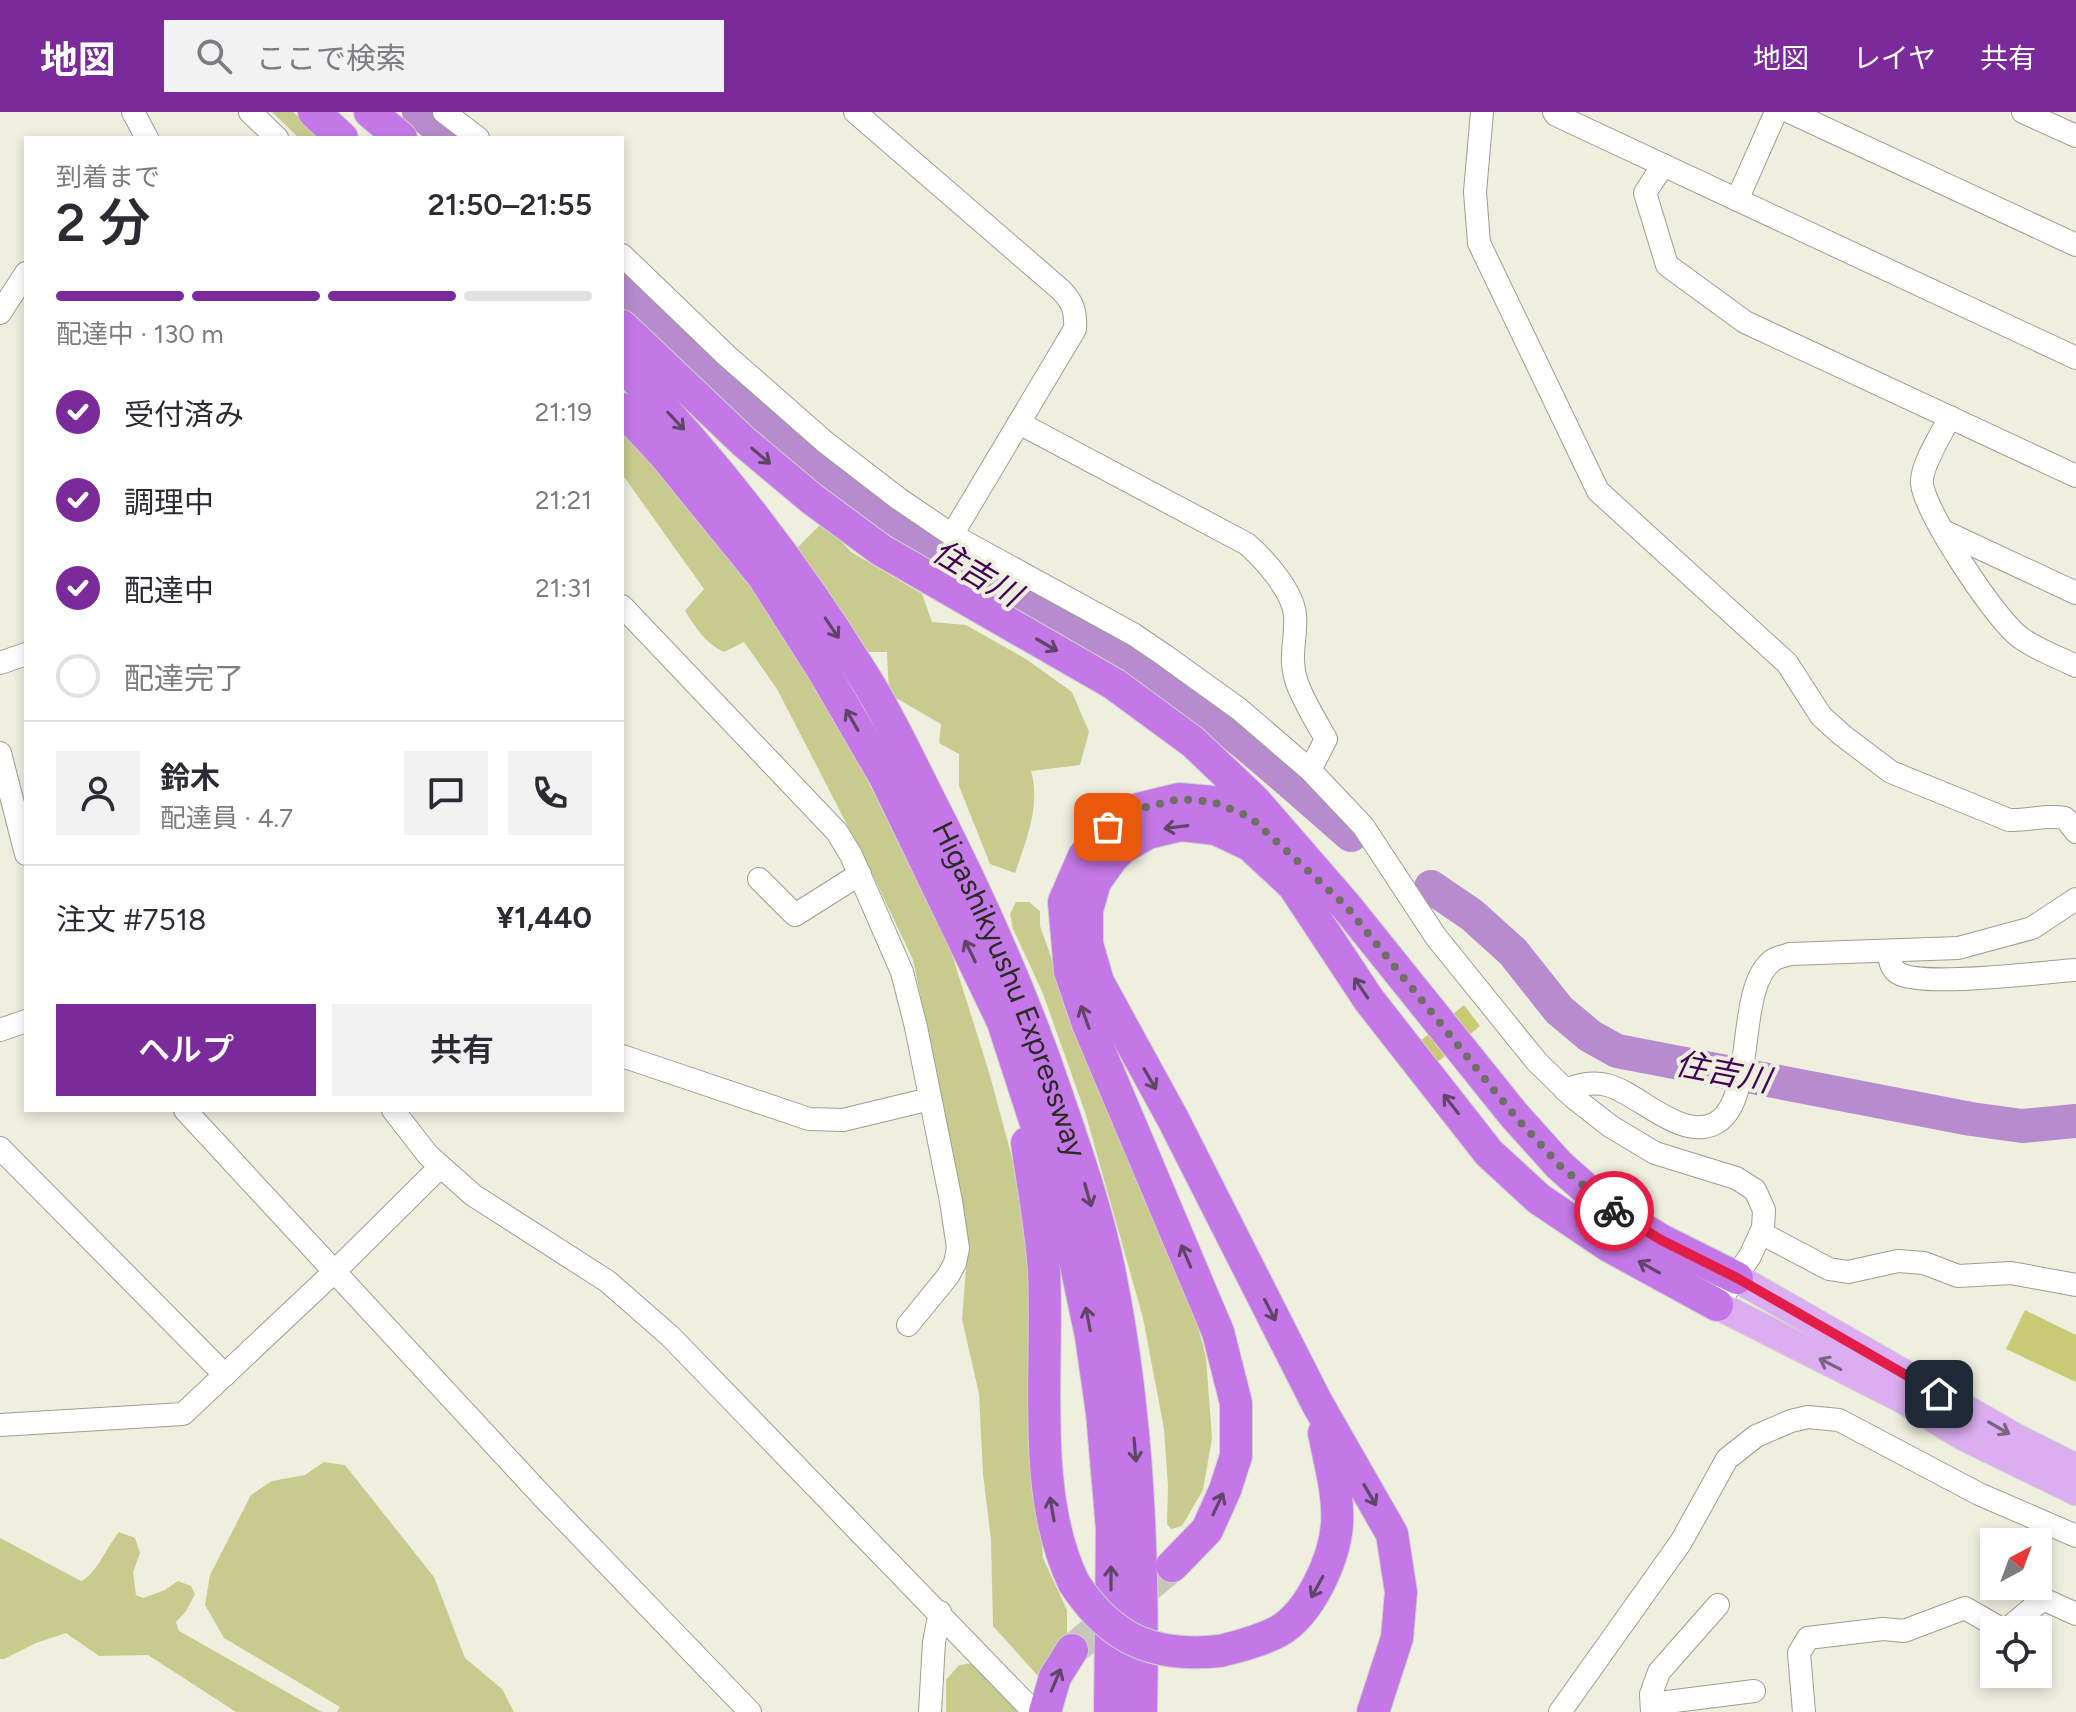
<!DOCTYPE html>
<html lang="ja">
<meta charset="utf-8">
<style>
:root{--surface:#fff;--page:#f2f2f3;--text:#2b2b33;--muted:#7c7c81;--line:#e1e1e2;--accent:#7a2a9b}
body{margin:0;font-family:Figtree,"Noto Sans JP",sans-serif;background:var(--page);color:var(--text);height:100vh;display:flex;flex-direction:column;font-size:30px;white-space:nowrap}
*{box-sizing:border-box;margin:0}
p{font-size:26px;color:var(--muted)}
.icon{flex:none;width:44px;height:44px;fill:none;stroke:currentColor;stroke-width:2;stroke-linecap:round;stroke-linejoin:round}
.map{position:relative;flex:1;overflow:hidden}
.panel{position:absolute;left:24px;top:24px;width:600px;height:976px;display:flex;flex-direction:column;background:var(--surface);border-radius:0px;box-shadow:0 4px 12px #0003}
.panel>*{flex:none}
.needle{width:52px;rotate:41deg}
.buttons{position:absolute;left:1980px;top:1416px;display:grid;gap:16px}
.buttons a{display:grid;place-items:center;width:72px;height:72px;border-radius:0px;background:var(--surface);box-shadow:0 4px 12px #0003;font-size:40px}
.pin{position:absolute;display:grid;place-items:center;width:68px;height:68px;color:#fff;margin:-34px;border-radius:16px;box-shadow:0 4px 12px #0006}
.courier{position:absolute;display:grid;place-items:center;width:80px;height:80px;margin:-40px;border:6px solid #e11d48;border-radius:50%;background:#fff;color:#222;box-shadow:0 2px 10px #0007}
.summary em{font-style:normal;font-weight:600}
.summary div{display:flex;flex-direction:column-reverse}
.summary{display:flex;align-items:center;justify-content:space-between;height:136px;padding:0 32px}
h1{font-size:52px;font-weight:600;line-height:60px}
.bar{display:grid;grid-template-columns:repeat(4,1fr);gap:12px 8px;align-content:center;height:96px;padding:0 32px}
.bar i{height:10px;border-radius:6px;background:var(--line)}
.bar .current{background:var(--accent)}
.bar p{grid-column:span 4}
.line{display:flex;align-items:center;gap:20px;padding:0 32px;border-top:2px solid var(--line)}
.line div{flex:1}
.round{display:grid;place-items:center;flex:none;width:84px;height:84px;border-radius:0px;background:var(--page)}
ol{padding:0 32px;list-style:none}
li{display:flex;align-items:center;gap:24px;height:88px}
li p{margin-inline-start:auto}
li .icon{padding:8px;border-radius:50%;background:var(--accent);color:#fff;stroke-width:4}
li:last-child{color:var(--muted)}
li i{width:44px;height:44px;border:4px solid var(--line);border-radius:50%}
.button{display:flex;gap:16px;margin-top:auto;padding:16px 32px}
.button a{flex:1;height:92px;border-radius:0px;background:var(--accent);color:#fff;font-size:32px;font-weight:600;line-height:92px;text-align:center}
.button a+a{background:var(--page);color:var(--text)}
header{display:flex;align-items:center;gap:48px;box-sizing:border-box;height:112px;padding:0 40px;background:var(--accent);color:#fff}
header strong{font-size:38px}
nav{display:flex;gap:44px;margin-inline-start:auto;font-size:28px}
.search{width:560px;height:72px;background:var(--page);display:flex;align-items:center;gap:20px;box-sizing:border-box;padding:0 28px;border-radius:0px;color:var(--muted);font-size:30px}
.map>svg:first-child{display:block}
.green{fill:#c9ca8e}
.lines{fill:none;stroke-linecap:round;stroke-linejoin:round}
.river{stroke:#b88ace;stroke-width:34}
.building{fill:#cac974}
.highway-tunnel{stroke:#c8c8ba;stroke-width:32;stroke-dasharray:32 16;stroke-linecap:butt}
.minor-casing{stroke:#9d9e90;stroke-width:24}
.major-casing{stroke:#d0d0cf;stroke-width:30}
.highway-casing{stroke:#d0d0cf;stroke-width:34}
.minor{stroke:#fff;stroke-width:22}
.major{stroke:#dcaef1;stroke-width:28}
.highway{stroke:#c478e7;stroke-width:32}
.highway-bridge-casing{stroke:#d0d0cf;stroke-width:34;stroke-linecap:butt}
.highway-bridge{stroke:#c478e7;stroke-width:32}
.oneway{stroke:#604568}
.oneway2{stroke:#7a6580}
.done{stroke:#6f6f66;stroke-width:8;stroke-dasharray:0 14.4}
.route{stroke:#e11d48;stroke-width:10}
.labels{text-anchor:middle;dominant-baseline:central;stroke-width:8;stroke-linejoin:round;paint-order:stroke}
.street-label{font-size:30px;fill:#2a2a24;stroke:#efefe0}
.water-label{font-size:32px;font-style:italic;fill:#410157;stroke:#efefe0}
</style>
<header>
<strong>地図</strong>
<div class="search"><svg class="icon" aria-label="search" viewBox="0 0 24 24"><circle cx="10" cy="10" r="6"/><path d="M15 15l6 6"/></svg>ここで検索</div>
<nav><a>地図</a><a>レイヤ</a><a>共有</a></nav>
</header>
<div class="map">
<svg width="2076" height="1600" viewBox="0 0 2076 1600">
<rect width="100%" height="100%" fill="#efefe0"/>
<g class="green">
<polygon points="272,0 293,0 320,26 299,26"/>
<path d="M622,310l128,152 105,181 94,190 40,127 46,171 2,244 6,71 24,52v26l-14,25 -15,15 -45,-50 -2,-86 -8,-66 -4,-80 -17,-75 6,-74 -24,-137 -31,-148 -41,-87 -95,-184 -33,-47 -20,10c-18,-8 -28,-24 -39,-41l19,-22 -82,-115z"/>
<path d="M823,410l28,30 71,42 10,28 34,3 60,34 46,33 17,40 -9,33 -49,6c10,34 -5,70 -16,102l-25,-9 -31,-78v-32l-20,-11 2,-19 -52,-30 -2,-42h-19l-72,-103z"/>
<polygon points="1016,790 1029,790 1040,799 1040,814 1051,845 1187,1170 1206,1246 1212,1326 1203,1378 1182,1414 1171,1417 1167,1412 1168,1373 1164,1317 1143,1206 1085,1000 1042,879 1013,817 1010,802"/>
<polygon points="324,1350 345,1353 434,1465 465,1546 502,1577 514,1600 337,1600 340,1595 224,1526 205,1493 210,1463 251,1383 272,1369 305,1363"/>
<path d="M119,1420l16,6 5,15 -7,19 3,23 7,3 22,-8 13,-9 13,5 4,8 -9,17 -10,11 3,9 143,81h-86l-88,-57 -49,1 -33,-23 -30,10 -32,16h-4v-121l81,43c14,-5 27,-36 38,-49z"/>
<polygon points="973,1551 995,1572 1017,1600 946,1600 946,1568 959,1553"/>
</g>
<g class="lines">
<g class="river">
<polyline points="419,0 452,26"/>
<path d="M622,172c83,77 164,159 254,227 87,64 188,104 277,163 71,48 134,105 198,161"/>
<polyline points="1431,775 1472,803 1513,840 1559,898 1590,924 1617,939 1971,1007 2022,1014 2076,1009"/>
</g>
</g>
<g class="building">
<polygon points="1464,893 1480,914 1413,971 1396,949"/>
<polygon points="2025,1198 2076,1223 2076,1270 2006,1237"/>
</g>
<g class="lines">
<polyline class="highway-tunnel" points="1072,1538 1172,1454"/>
<g class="minor-casing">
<g id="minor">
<polyline points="133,0 147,26"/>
<polyline points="250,0 277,26"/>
<polyline points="444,0 478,26"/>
<path d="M855,0l206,178c12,12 15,22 14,39l-123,206"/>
<path d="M1482,0l-7,80 4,51 119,248 189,172 34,53 21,19 49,37 118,48c20,1 36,-6 56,-2l11,14"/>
<polyline points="1554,0 1556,3 2076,246"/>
<polyline points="1790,0 2076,133"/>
<polyline points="2023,0 2076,24"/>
<polyline points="1663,53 1645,81 1667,153 1745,210 2076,364"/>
<polyline points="1737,88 1776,0"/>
<polyline points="622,143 727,244 825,330 899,387 952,423 1133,522 1164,543 1239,597 1310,658 1363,714 1436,825 1537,950 1573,985 1610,1014 1655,1041 1736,1066 1755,1078 1764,1098 1763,1116 1750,1144 1717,1193"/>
<polyline points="0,201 26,161"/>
<path d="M1950,305c-8,16 -30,50 -28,67 4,30 74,137 99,154 16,12 37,19 55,28"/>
<path d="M1019,311l228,121c17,15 46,47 48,71 2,24 -7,42 2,68 7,19 19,38 29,56l-16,31"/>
<polyline points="1943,419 2076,481"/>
<polyline points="622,494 837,720 851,743 902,860 916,915 951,1089 958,1136 955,1151 948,1164 908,1213"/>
<polyline points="0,551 26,542"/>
<polyline points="0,641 26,742"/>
<polyline points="759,767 795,803 860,762"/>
<path d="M1888,839c2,8 2,17 10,22 23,15 145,-1 178,-3"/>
<polyline points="0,918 26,909"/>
<polyline points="622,944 809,1007 843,1008 930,987"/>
<path d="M1565,978c14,-5 27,-9 42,-5 31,8 73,55 107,39 44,-21 20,-136 59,-164 5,-3 12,-4 17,-6l168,-6 74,-20 44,-29"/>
<polyline points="185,998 544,1386 750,1600"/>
<polyline points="393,998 428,1043 473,1083 607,1169 670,1224 1034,1600"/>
<polyline points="0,1036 225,1263"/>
<polyline points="1761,1121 1829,1157 1848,1160 1898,1149 1924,1151 1958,1164 2011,1161 2076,1173"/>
<polyline points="0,1313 183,1302 334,1160 440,1055"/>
<polyline points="2006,1518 2043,1487 2076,1502"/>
<polyline points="1652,1592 1754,1579"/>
<polyline points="930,1600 934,1530 940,1500"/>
<polyline points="1560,1600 1681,1430 1727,1347 1756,1324 1791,1309 1808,1305 1839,1308 1979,1382 2076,1424"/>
<polyline points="1652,1600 1651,1582 1659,1560 1718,1493"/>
<polyline points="1804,1600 1799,1541 1808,1526 1883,1517 1904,1519 1965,1496 2003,1518"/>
</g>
</g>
<g class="major-casing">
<g id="major">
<polyline points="1737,1166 2016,1326 2076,1356"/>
<polyline points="1717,1193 1901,1286 1963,1324 2076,1379"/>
</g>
</g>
<g class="highway-casing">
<g id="highway">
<polyline points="314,0 342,26"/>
<polyline points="370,0 401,26"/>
<polyline points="622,214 744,330 812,387 881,438 1114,572 1193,630 1254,688 1346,794 1514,1003 1559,1053 1603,1092 1661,1128 1737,1166"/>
<path id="s1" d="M622,252c89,93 170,196 238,306 25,39 46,83 67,125 50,97 95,196 130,300 20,58 41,119 53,179 29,144 34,291 31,438"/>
<polyline points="622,297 663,341 763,464 824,560 885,665 1003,910 1065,1101 1091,1224 1102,1301 1112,1417 1110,1600"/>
<path d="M1027,1031c6,42 14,84 17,127 5,99 -14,223 30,313"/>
<polyline points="1172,1454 1207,1418 1225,1378 1236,1344 1236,1291 1218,1220 1088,912 1070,859 1064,790 1084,744 1108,715 1138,697 1179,687 1213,690 1250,705 1267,721"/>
<path d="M1220,1539c21,-5 40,-10 59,-20 31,-18 55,-71 58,-106 2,-30 -7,-62 -13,-92"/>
<polyline points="1045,1600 1055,1565 1072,1538"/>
<polyline points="1373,1600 1397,1526 1401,1480 1392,1422 1317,1291 1173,1007 1098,870 1087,832 1087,798 1095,770 1112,746 1122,736 1148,721 1181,713 1216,717 1250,733 1293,773 1369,888 1489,1041 1539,1087 1609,1134 1717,1193"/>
</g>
</g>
<use href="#minor" class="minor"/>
<use href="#major" class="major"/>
<use href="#highway" class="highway"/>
<g class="highway-bridge-casing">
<path id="highway-bridge" d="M1074,1471c37,57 80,75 146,68"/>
</g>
<use href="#highway-bridge" class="highway-bridge"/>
</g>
<defs><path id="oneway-shaft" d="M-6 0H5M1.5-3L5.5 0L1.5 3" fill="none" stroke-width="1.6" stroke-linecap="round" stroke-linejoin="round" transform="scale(2)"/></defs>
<g class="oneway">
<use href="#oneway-shaft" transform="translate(676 309) rotate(47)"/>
<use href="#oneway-shaft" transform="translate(761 344) rotate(40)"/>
<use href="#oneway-shaft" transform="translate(832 516) rotate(56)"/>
<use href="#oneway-shaft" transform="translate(1047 533) rotate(30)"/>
<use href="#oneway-shaft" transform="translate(852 608) rotate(-120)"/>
<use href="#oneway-shaft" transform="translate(1176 715) rotate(173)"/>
<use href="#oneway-shaft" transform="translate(970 839) rotate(-116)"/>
<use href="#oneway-shaft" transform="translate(1361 876) rotate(-124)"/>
<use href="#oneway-shaft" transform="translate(1085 905) rotate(-110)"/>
<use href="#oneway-shaft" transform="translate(1150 967) rotate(60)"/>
<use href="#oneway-shaft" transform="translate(1451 992) rotate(-128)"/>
<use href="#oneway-shaft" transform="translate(1088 1083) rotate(74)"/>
<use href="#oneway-shaft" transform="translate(1186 1144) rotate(-113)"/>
<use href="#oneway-shaft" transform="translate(1649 1155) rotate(-151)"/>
<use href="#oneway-shaft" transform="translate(1270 1198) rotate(63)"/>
<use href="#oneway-shaft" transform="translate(1088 1207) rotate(-101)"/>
<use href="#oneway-shaft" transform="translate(1135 1338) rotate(85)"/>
<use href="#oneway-shaft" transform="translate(1370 1383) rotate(60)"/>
<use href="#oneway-shaft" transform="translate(1218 1392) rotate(-65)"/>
<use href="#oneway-shaft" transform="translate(1052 1397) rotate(-100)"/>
<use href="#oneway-shaft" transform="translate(1111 1466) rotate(-90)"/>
<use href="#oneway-shaft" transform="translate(1317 1475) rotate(119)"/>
<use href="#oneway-shaft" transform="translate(1056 1568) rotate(-67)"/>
</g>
<g class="oneway2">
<use href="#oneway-shaft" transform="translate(1830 1252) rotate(-153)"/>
<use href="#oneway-shaft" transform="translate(1999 1316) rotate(30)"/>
</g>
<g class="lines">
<polyline class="done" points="1108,715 1138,697 1179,687 1213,690 1250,705 1346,794 1514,1003 1559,1053 1614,1099"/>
<polyline class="route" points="1614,1099 1661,1128 1737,1166 1939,1282"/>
</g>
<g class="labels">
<g class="street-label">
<text stroke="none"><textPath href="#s1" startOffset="742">Higashikyushu Expressway</textPath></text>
</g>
<g class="water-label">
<text transform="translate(977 461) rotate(31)">住吉川</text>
<text transform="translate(1723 960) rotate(11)">住吉川</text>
</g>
</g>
</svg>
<div class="buttons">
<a><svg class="needle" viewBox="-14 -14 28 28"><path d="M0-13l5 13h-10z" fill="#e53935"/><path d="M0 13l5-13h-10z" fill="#7c7c81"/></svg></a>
<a><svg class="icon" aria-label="locate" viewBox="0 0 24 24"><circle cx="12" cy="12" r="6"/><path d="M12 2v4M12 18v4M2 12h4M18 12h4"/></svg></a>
</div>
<div class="pin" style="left:1108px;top:715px;background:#ea580c"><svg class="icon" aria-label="bag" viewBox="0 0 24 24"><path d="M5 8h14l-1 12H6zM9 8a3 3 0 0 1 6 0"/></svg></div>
<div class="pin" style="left:1939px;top:1282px;background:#1f2937"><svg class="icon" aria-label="home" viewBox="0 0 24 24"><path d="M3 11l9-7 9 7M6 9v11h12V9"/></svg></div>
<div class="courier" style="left:1614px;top:1099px"><svg class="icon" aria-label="bike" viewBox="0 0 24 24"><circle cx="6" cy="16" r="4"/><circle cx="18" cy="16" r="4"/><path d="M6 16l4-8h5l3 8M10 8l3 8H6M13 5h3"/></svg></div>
<section class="panel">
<div class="summary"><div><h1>2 分</h1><p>到着まで</p></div><em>21:50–21:55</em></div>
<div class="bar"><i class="current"></i><i class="current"></i><i class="current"></i><i></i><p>配達中 · 130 m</p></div>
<ol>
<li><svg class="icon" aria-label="check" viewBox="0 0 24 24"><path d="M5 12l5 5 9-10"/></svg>受付済み<p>21:19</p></li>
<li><svg class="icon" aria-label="check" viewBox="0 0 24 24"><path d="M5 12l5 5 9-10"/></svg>調理中<p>21:21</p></li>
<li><svg class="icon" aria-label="check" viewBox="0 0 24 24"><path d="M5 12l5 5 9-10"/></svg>配達中<p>21:31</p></li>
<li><i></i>配達完了</li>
</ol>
<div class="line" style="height:144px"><a class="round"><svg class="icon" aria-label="person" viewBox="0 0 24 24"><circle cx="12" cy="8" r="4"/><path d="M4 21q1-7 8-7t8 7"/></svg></a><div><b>鈴木</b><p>配達員 · 4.7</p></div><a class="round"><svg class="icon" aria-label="chat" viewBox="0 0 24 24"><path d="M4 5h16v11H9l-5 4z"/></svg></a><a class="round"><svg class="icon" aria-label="phone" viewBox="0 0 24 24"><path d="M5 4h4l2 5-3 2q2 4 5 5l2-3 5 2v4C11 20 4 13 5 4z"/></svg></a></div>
<div class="line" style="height:104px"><div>注文 #7518</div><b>¥1,440</b></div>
<div class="button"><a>ヘルプ</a><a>共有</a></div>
</section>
</div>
